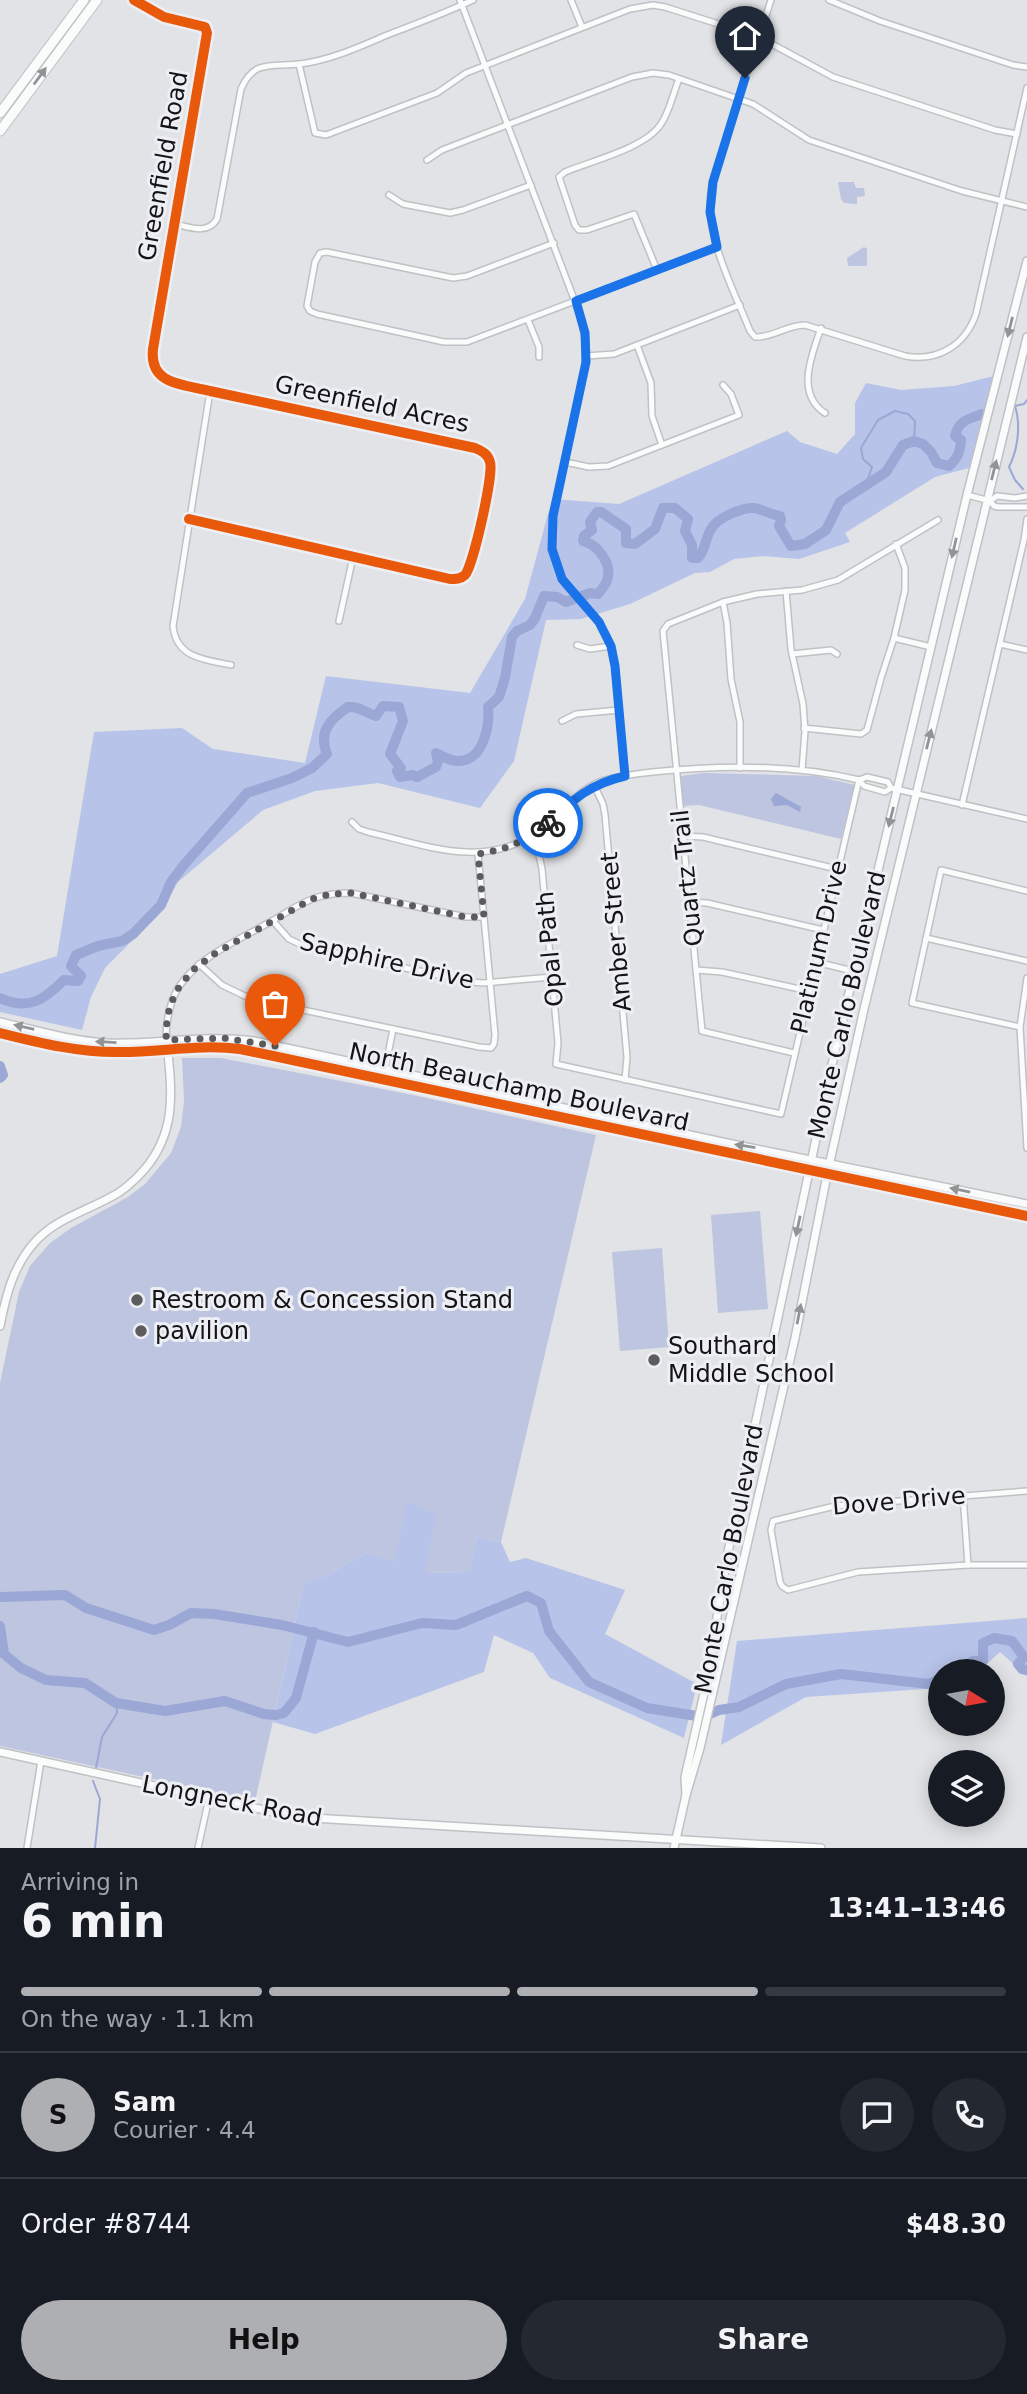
<!DOCTYPE html>
<meta charset="utf-8">
<style>
:root{--surface:#171b24;--page:#242831;--text:#f1f3f6;--muted:#9ea1a6;--line:#363941;--accent:#aeafb2}
body{margin:0;font-family:"DejaVu Sans",sans-serif;background:var(--page);color:var(--text);height:100vh;display:flex;flex-direction:column;font-size:26px;white-space:nowrap}
*{box-sizing:border-box;margin:0}
p{font-size:23px;color:var(--muted)}
.icon{flex:none;width:38px;height:38px;fill:none;stroke:currentColor;stroke-width:2;stroke-linecap:round;stroke-linejoin:round}
.map{position:relative;height:1848px;overflow:hidden}
.drawer{display:flex;flex-direction:column;background:var(--surface);flex:1}
.drawer>*{flex:none}
.needle{width:46px;rotate:101deg}
.tools{position:absolute;left:928px;top:1659px;display:grid;gap:14px}
.tools a{display:grid;place-items:center;width:77px;height:77px;border-radius:50%;background:var(--surface);box-shadow:0 4px 18px #0003;font-size:35px}
.pin{position:absolute;display:grid;place-items:center;width:60px;height:60px;color:#fff;margin:-72px -30px;border-radius:50% 50% 50% 0;rotate:-45deg;box-shadow:0 0 7px #0007}
.pin .icon{rotate:45deg}
.courier{position:absolute;display:grid;place-items:center;width:70px;height:70px;margin:-35px;border:5px solid #1a73e8;border-radius:50%;background:#fff;color:#222;box-shadow:0 2px 9px #0007}
.summary em{font-style:normal;font-weight:800}
.summary div{display:flex;flex-direction:column-reverse}
.summary{display:flex;align-items:center;justify-content:space-between;height:119px;padding:0 21px}
h1{font-size:46px;font-weight:800;line-height:52px}
.bar{display:grid;grid-template-columns:repeat(4,1fr);gap:10px 7px;align-content:center;height:84px;padding:0 21px}
.bar i{height:9px;border-radius:5px;background:var(--line)}
.bar .current{background:var(--accent)}
.bar p{grid-column:span 4}
.line{display:flex;align-items:center;gap:18px;padding:0 21px;border-top:2px solid var(--line)}
.line div{flex:1}
.round{display:grid;place-items:center;flex:none;width:74px;height:74px;border-radius:37px;background:var(--page)}
.cta{display:flex;gap:14px;margin-top:auto;padding:14px 21px}
.cta a{flex:1;height:80px;border-radius:42px;background:var(--accent);color:#111;font-size:28px;font-weight:800;line-height:80px;text-align:center}
.cta a+a{background:var(--page);color:var(--text)}
.map>svg:first-child{display:block}
.green{fill:#bec5e0}
.forest{fill:#b8c3e9}
.water{fill:#9ba7d5}
.lines{fill:none;stroke-linecap:round;stroke-linejoin:round}
.stream{stroke:#9ba7d5;stroke-width:2}
.river{stroke:#9ba7d5;stroke-width:10}
.street-casing{stroke:#c0c1c4;stroke-width:8}
.secondary-casing{stroke:#c0c1c4;stroke-width:10}
.highway-casing{stroke:#c0c1c4;stroke-width:11}
.street{stroke:#fafbfb;stroke-width:5}
.secondary{stroke:#fafbfb;stroke-width:7}
.highway{stroke:#fafbfb;stroke-width:9}
.cycleway-casing{stroke:#eeeff5;stroke-width:15}
.cycleway{stroke:#e8590c;stroke-width:10}
.oneway{fill:#929394}
.done{stroke:#5c5c5f;stroke-width:7;stroke-dasharray:0 12.6}
.route{stroke:#1a73e8;stroke-width:9}
.poi-dot{fill:#5c5c5f;stroke:#eeeff5;stroke-width:2.5}
.labels{text-anchor:middle;dominant-baseline:central;stroke-width:6;stroke-linejoin:round;paint-order:stroke}
.street-label{font-size:24px;fill:#141416;stroke:#eeeff5}
.poi-label{font-size:24px;fill:#141416;stroke:#eeeff5;text-anchor:start}
</style>
<div class="map">
<svg width="1027" height="1848" viewBox="0 0 1027 1848">
<rect width="100%" height="100%" fill="#e1e3e6"/>
<g class="green">
<polygon points="838,182 854,182 856,188 864,188 865,196 857,197 857,204 844,203 841,199"/>
<polygon points="864,247 867,249 867,266 848,266 847,258"/>
<polygon points="703,773 816,776 855,785 841,839 699,805 683,806 681,776"/>
<polygon points="182,1058 221,1058 413,1095 596,1135 501,1542 477,1536 470,1572 425,1573 366,1553 326,1576 304,1583 255,1801 0,1746 0,1383 19,1292 30,1266 50,1243 71,1228 128,1197 145,1184 171,1153 181,1127 184,1101"/>
<polygon points="760,1211 768,1309 718,1313 711,1215"/>
<polygon points="662,1248 669,1347 620,1351 612,1252"/>
</g>
<g class="forest">
<polygon points="994,376 969,468 935,477 845,533 850,542 799,559 763,556 734,559 710,572 695,573 630,604 581,619 546,620 514,761 480,808 378,783 315,791 263,810 178,882 161,912 105,968 91,997 82,1030 0,1012 0,974 57,956 94,732 182,728 213,749 305,763 326,676 470,693 525,599 552,499 619,504 787,431 800,442 837,454 855,434 855,403 866,383 901,390 954,386"/>
<polygon points="407,1501 436,1515 425,1573 470,1572 477,1536 501,1542 510,1562 526,1558 625,1590 605,1634 697,1684 684,1738 550,1678 533,1653 494,1635 484,1672 315,1734 273,1722 304,1583 326,1576 366,1553 395,1562"/>
<polygon points="1027,1618 1027,1676 1000,1652 979,1671 940,1671 940,1688 806,1697 721,1745 737,1641"/>
</g>
<polygon class="water" points="776,793 801,807 800,812 787,805 774,806 771,799"/>
<g class="lines">
<g class="stream">
<polyline points="865,487 872,467 863,459 861,448 878,420 895,411 908,414 915,421 914,441"/>
<path d="M1023,489l-8,-9 -6,-13c9,-18 12,-42 6,-61l9,-2 3,-4"/>
<polyline points="96,1768 102,1737 117,1713 116,1703"/>
<polyline points="93,1781 100,1799 95,1848"/>
</g>
<g class="river">
<path d="M0,998c28,13 44,2 64,-18l14,1 3,-5 -10,-10 5,-11 22,-9 24,-5 11,-7 28,-29 10,-23 12,-16 64,-73 45,-15 20,-10 15,-14c-9,-22 3,-35 21,-47 11,-1 18,6 28,9l7,-10 16,1 4,14 -13,33 11,14 -4,3 3,6 12,-2 5,2 19,-10 2,-6 -2,-8c6,3 14,8 21,8 26,1 33,-34 31,-54l11,-10 6,-19 7,-41 5,-6 13,-6 5,-7 9,-22 13,1 9,5 24,-9 8,1c3,-4 8,-9 9,-14 6,-16 -10,-36 -24,-39l1,-5 8,-6 -2,-8 7,-10h4l25,17v14l9,1 20,-15 8,-21h12l13,11 -3,12 7,14v13h6c8,-9 7,-19 13,-29 6,-11 31,-22 43,-21 9,1 17,7 26,8l1,4 -2,6 12,20 14,-2 21,-14 14,-28 46,-30 17,-27 11,-4 9,3 8,8 6,11 12,3c9,-8 11,-14 12,-26l-6,-4c3,-15 13,-17 27,-22"/>
<polyline points="0,1066 3,1075 0,1078"/>
<polyline points="0,1597 65,1595 86,1608 154,1630 169,1625 191,1613 214,1614 282,1625 348,1642 422,1623 456,1625 527,1596 541,1603 549,1631 589,1682 647,1708 703,1717 719,1710 739,1707 786,1684 841,1674 929,1684 940,1679"/>
<polyline points="0,1626 4,1654 21,1668 46,1680 85,1683 116,1703 165,1711 225,1701 264,1714 276,1715 284,1713 296,1698 314,1632"/>
<polyline points="958,1671 973,1661 983,1661 983,1643 994,1638 1012,1641 1024,1657 1018,1664 1022,1669 1027,1670"/>
</g>
<g class="street-casing">
<g id="street">
<path d="M134,0l30,17 37,9 4,1 2,6 -54,316c-4,36 30,35 57,42l265,57c7,3 13,6 15,14 4,12 -17,104 -25,113 -4,4 -10,4 -15,4l-261,-60"/>
<polyline points="460,0 582,320 586,345 585,367 553,516 552,549 562,579 599,622 611,646 615,666 625,776"/>
<polyline points="571,0 582,27"/>
<path d="M771,0l-57,176c-15,52 17,107 36,155l5,6c17,1 32,-12 50,-12l100,31c32,6 60,-10 71,-42l51,-226"/>
<polyline points="829,0 880,21 1013,65 1027,67"/>
<polyline points="299,64 315,133 326,135 437,93 466,73 630,9 653,5 665,7 759,37 833,77 995,130 1017,134"/>
<polyline points="427,160 442,150 632,77 653,73 669,75 753,104 809,140 962,191 1027,207"/>
<polyline points="389,195 403,204 450,213 463,210 531,185"/>
<path d="M175,224c14,3 33,11 42,-5l24,-130c13,-30 31,-22 59,-25 31,-4 59,-17 87,-29 29,-11 58,-22 86,-35"/>
<polyline points="554,243 467,276 453,278 327,252 320,253 315,262 307,306 310,311 317,314 444,342 467,342 717,247"/>
<path d="M657,270l-23,-56 -47,16h-8l-4,-5 -16,-48 6,-5c26,-11 81,-24 96,-48 9,-13 12,-31 18,-45"/>
<polyline points="528,320 539,347 539,357"/>
<path d="M821,328c-9,26 -26,66 4,85"/>
<polyline points="637,345 651,383 652,416 662,445"/>
<polyline points="586,356 614,354 740,305"/>
<path d="M210,391l-37,235c3,32 32,34 58,39"/>
<polyline points="565,462 589,467 608,466 739,415 731,394 723,385"/>
<polyline points="967,495 990,501 994,506 998,507 1027,507"/>
<polyline points="990,501 997,496 1015,498 1027,496"/>
<polyline points="786,591 791,649 803,704 805,731 802,770"/>
<polyline points="723,602 727,623 731,679 740,722 740,768"/>
<polyline points="339,621 353,557"/>
<polyline points="894,638 931,647"/>
<polyline points="1000,644 1027,650"/>
<polyline points="577,645 590,649 611,646"/>
<polyline points="792,654 831,650 837,654"/>
<polyline points="562,721 576,714 619,710"/>
<polyline points="804,728 861,734 867,730 881,678 894,638 905,590 905,568 896,544"/>
<polyline points="859,780 864,786 885,792 891,788 1027,819"/>
<polyline points="594,785 603,804 605,815 627,1057 625,1080"/>
<polyline points="962,805 1024,540 1027,519"/>
<path d="M352,822l7,7 9,3c57,13 116,38 169,0 22,-16 37,-39 62,-50 16,-6 35,-8 53,-10 67,-7 141,-8 207,8l8,-3 21,5 3,6"/>
<polyline points="530,836 539,855 542,869 558,1043 556,1064 781,1114 859,780"/>
<polyline points="683,836 703,837 837,869"/>
<polyline points="690,902 707,903 823,930"/>
<polyline points="273,921 289,939 306,947 471,982 483,983 552,977"/>
<polyline points="926,938 1027,961"/>
<polyline points="816,962 853,971"/>
<polyline points="199,964 222,985 251,999 479,1047 491,1048 494,1044 495,1035 478,854"/>
<polyline points="696,970 722,972 809,991"/>
<polyline points="1027,978 1020,1027 1027,1148"/>
<polyline points="1020,1027 912,1003 941,870 1027,891"/>
<path d="M166,1040c0,-18 3,-36 12,-52 21,-32 61,-48 92,-66 16,-9 31,-20 48,-25 11,-3 22,-4 33,-4l115,24h17"/>
<polyline points="794,1053 702,1031 663,631 668,624 723,602 757,594 802,590 838,580 938,520"/>
<polyline points="383,1080 393,1029"/>
<polyline points="1027,1491 835,1506 773,1521 771,1530 780,1582 782,1586 788,1590 858,1572 968,1565 1027,1565"/>
<polyline points="963,1495 968,1565"/>
<polyline points="27,1848 41,1761"/>
<polyline points="198,1848 209,1798"/>
</g>
</g>
<g class="secondary-casing">
<g id="secondary">
<path d="M0,1022c35,8 71,19 107,21 50,2 95,-9 147,-2l473,102 300,61"/>
<path d="M0,1033c40,10 80,20 122,19 40,0 77,-8 118,-3l787,167"/>
<path d="M0,1326c6,-31 13,-59 34,-83 21,-24 50,-31 77,-46 13,-6 23,-16 33,-27 33,-38 28,-79 23,-126"/>
<polyline points="0,1752 296,1817 821,1848"/>
<polyline points="686,1795 685,1777 705,1689 728,1552 830,1073 967,495 1027,261"/>
<polyline points="674,1848 686,1795 700,1748 795,1338 827,1175 864,1009 1027,337"/>
</g>
</g>
<g class="highway-casing">
<g id="highway">
<polyline points="0,113 84,0"/>
<polyline points="0,131 97,0"/>
</g>
</g>
<use href="#street" class="street"/>
<use href="#secondary" class="secondary"/>
<use href="#highway" class="highway"/>
<g class="cycleway-casing">
<g id="cycleway">
<path d="M134,0l30,17 37,9 4,1 2,6 -54,316c-4,36 30,35 57,42l265,57c7,3 13,6 15,14 4,12 -17,104 -25,113 -4,4 -10,4 -15,4l-261,-60"/>
<path d="M0,1033c40,10 80,20 122,19 40,0 77,-8 118,-3l787,167"/>
</g>
</g>
<use href="#cycleway" class="cycleway"/>
</g>
<defs><path id="oneway-solid" d="M-6-.8H1V-3.2L6.5 0L1 3.2V.8H-6Z" transform="scale(1.75)"/></defs>
<g class="oneway">
<use href="#oneway-solid" transform="translate(40 76) rotate(-54)"/>
<use href="#oneway-solid" transform="translate(1010 327) rotate(104)"/>
<use href="#oneway-solid" transform="translate(994 470) rotate(-76)"/>
<use href="#oneway-solid" transform="translate(954 548) rotate(103)"/>
<use href="#oneway-solid" transform="translate(929 739) rotate(-76)"/>
<use href="#oneway-solid" transform="translate(891 817) rotate(104)"/>
<use href="#oneway-solid" transform="translate(24 1027) rotate(-167)"/>
<use href="#oneway-solid" transform="translate(106 1042) rotate(-177)"/>
<use href="#oneway-solid" transform="translate(745 1146) rotate(-171)"/>
<use href="#oneway-solid" transform="translate(960 1190) rotate(-168)"/>
<use href="#oneway-solid" transform="translate(798 1226) rotate(102)"/>
<use href="#oneway-solid" transform="translate(799 1314) rotate(-79)"/>
</g>
<g class="lines">
<path class="done" d="M275,1046l-51,-8 -58,2 1,-22 4,-15 8,-16 14,-17 21,-16 98,-55 19,-5 20,-1 115,24h18l-6,-63c27,-4 49,-13 70,-31"/>
<path class="route" d="M548,823c26,-24 42,-39 77,-47l-10,-110 -4,-20 -12,-24 -37,-43 -10,-30 1,-33 33,-154 -1,-29 -9,-32 141,-54 -7,-35 3,-30 32,-104"/>
</g>
<g class="poi-dot">
<circle cx="137" cy="1300" r="7"/>
<circle cx="141" cy="1331" r="7"/>
<circle cx="654" cy="1360" r="7"/>
</g>
<g class="labels">
<g class="street-label">
<text transform="translate(163 166) rotate(-80)">Greenfield Road</text>
<text transform="translate(372 404) rotate(12)">Greenfield Acres</text>
<text transform="translate(687 878) rotate(-96)">Quartz Trail</text>
<text transform="translate(616 932) rotate(-95)">Amber Street</text>
<text transform="translate(819 947) rotate(-77)">Platinum Drive</text>
<text transform="translate(550 949) rotate(-95)">Opal Path</text>
<text transform="translate(387 961) rotate(13)">Sapphire Drive</text>
<text transform="translate(847 1005) rotate(-77)">Monte Carlo Boulevard</text>
<text transform="translate(519 1087) rotate(12)">North Beauchamp Boulevard</text>
<text transform="translate(899 1501) rotate(-5)">Dove Drive</text>
<text transform="translate(729 1559) rotate(-79)">Monte Carlo Boulevard</text>
<text transform="translate(232 1801) rotate(11)">Longneck Road</text>
</g>
<g class="poi-label">
<text x="151" y="1300">Restroom &amp; Concession Stand</text>
<text x="155" y="1331">pavilion</text>
<text x="668" y="1346">Southard<tspan x="668" dy="28">Middle School</tspan></text>
</g>
</g>
</svg>
<div class="tools">
<a><svg class="needle" viewBox="-14 -14 28 28"><path d="M0-13l5 13h-10z" fill="#e53935"/><path d="M0 13l5-13h-10z" fill="#9ea1a6"/></svg></a>
<a><svg class="icon" aria-label="layers" viewBox="0 0 24 24"><path d="M12 4l9 5-9 5-9-5zM3 14l9 5 9-5"/></svg></a>
</div>
<div class="pin" style="left:275px;top:1046px;background:#ea580c"><svg class="icon" aria-label="bag" viewBox="0 0 24 24"><path d="M5 8h14l-1 12H6zM9 8a3 3 0 0 1 6 0"/></svg></div>
<div class="pin" style="left:745px;top:78px;background:#1f2937"><svg class="icon" aria-label="home" viewBox="0 0 24 24"><path d="M3 11l9-7 9 7M6 9v11h12V9"/></svg></div>
<div class="courier" style="left:548px;top:823px"><svg class="icon" aria-label="bike" viewBox="0 0 24 24"><circle cx="6" cy="16" r="4"/><circle cx="18" cy="16" r="4"/><path d="M6 16l4-8h5l3 8M10 8l3 8H6M13 5h3"/></svg></div>
</div>
<section class="drawer">
<div class="summary"><div><h1>6 min</h1><p>Arriving in</p></div><em>13:41–13:46</em></div>
<div class="bar"><i class="current"></i><i class="current"></i><i class="current"></i><i></i><p>On the way · 1.1 km</p></div>
<div class="line" style="height:126px"><b class="round" style="background:var(--accent);color:#111">S</b><div><b>Sam</b><p>Courier · 4.4</p></div><a class="round"><svg class="icon" aria-label="chat" viewBox="0 0 24 24"><path d="M4 5h16v11H9l-5 4z"/></svg></a><a class="round"><svg class="icon" aria-label="phone" viewBox="0 0 24 24"><path d="M5 4h4l2 5-3 2q2 4 5 5l2-3 5 2v4C11 20 4 13 5 4z"/></svg></a></div>
<div class="line" style="height:91px"><div>Order #8744</div><b>$48.30</b></div>
<div class="cta"><a>Help</a><a>Share</a></div>
</section>
